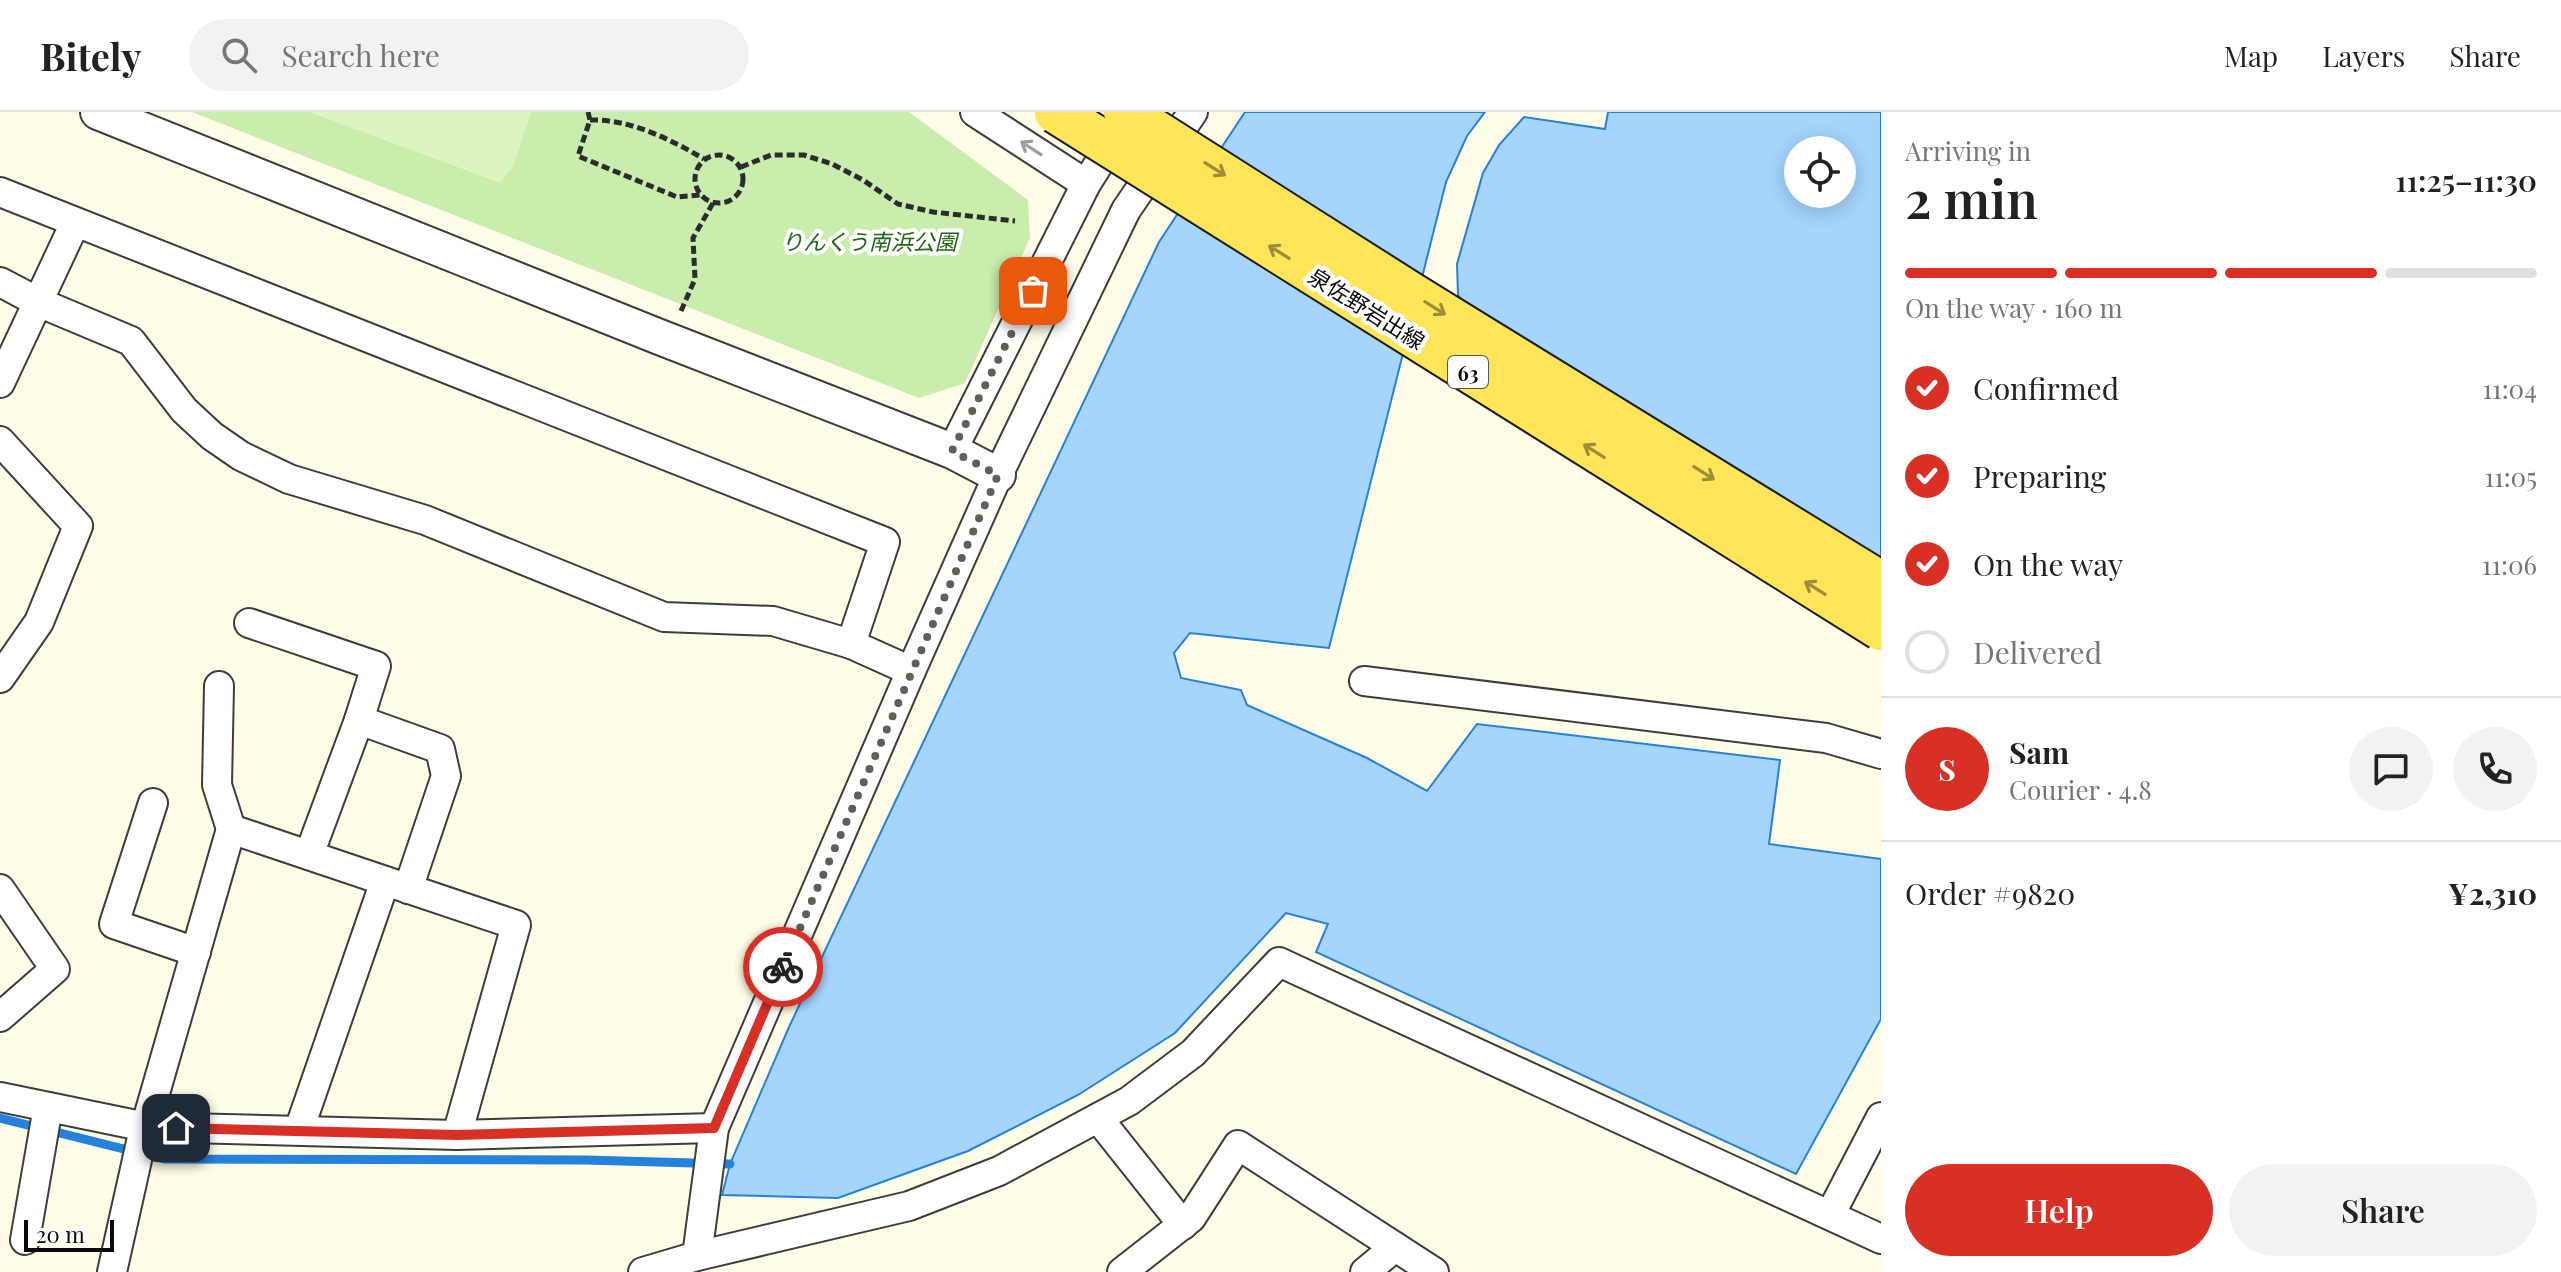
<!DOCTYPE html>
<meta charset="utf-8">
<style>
:root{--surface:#fff;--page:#f2f2f2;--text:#222;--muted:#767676;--line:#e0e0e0;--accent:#d93025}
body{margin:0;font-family:"Playfair Display","Noto Sans JP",serif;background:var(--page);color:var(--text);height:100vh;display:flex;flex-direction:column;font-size:30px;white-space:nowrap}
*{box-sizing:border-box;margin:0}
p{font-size:26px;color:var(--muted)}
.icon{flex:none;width:44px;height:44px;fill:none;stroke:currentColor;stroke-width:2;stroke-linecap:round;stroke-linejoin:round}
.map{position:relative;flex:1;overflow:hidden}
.details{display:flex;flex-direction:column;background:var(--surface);width:680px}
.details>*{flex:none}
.controls{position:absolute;left:1784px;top:24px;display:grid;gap:16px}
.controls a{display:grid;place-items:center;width:72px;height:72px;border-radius:50%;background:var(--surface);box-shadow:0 4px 20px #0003;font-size:40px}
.scale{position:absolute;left:24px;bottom:20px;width:90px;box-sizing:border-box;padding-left:8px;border:4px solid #0a0a0a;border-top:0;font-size:22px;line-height:28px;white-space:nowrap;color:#0a0a0a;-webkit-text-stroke:6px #fff;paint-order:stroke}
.pin{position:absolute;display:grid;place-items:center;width:68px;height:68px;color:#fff;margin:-34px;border-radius:16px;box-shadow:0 4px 12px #0006}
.courier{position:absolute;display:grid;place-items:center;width:80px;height:80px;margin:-40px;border:6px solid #d93025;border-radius:50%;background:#fff;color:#222;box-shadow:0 2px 10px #0007}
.head em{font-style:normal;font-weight:600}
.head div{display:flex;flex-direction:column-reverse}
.head{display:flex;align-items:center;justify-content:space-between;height:136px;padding:0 24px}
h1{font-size:52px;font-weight:600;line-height:60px}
.bar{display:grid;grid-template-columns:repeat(4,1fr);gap:12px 8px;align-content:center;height:96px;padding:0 24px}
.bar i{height:10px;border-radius:6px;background:var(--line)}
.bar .active{background:var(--accent)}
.bar p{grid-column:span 4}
.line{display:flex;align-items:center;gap:20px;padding:0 24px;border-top:2px solid var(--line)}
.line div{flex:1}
.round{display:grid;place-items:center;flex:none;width:84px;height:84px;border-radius:42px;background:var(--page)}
ol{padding:0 24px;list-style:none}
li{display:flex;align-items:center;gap:24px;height:88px}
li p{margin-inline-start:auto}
li .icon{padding:8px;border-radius:50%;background:var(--accent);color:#fff;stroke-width:4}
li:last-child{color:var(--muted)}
li i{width:44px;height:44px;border:4px solid var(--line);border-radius:50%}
.cta{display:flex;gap:16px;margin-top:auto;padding:16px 24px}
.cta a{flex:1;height:92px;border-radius:48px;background:var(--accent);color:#fff;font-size:32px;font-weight:600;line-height:92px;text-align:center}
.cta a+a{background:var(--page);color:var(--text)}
header{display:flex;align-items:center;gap:48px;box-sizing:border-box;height:112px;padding:0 40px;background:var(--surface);border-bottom:2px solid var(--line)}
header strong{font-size:38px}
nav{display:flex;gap:44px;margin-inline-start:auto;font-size:28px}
.search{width:560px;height:72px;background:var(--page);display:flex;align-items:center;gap:20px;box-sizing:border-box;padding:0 28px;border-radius:44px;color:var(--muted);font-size:30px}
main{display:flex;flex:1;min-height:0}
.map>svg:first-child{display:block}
.green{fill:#c8edad}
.pitch{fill:#ddf3c0}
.water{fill:#a5d4fd;stroke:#2582db;stroke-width:2;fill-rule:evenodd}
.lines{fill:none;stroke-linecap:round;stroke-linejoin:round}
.stream{stroke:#2582db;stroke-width:9}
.minor-casing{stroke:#3d3d3d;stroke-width:32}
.tertiary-casing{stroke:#3d3d3d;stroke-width:38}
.path{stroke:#2c2c2c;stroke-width:5;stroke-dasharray:8 4;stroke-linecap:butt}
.minor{stroke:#fff;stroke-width:28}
.tertiary{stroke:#fff;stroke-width:34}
.primary-bridge-casing{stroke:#1b1b1b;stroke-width:46;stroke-linecap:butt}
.primary-bridge{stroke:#ffe557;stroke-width:42}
.oneway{stroke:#9d9d9d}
.oneway2{stroke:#9d8d38}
.done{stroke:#605f57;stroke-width:8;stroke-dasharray:0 14.4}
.route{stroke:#d93025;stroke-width:10}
.labels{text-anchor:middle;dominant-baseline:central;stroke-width:8;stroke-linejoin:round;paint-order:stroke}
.shield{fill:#fff;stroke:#545454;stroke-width:2}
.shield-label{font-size:20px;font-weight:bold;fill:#0a0a0a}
.park-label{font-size:22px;font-style:italic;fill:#1f6715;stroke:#fff}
.street-label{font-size:22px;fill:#0a0a0a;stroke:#fff}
</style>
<header>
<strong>Bitely</strong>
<div class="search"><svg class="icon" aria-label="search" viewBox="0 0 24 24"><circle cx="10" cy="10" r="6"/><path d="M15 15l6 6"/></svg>Search here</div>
<nav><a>Map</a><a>Layers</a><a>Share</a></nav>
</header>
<main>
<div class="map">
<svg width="1881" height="1160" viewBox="0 0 1881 1160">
<rect width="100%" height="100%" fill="#fffce7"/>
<polygon class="green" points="192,0 909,0 1028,88 1030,126 965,271 919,286"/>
<polygon class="pitch" points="309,0 531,0 513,55 500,71"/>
<g class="water">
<polygon points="1245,0 1485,0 1467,24 1446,70 1329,536 1190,521 1174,541 1181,566 1241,578 1247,593 1367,646 1427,679 1477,612 1780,648 1769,732 1881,747 1881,907 1796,1062 1316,840 1328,812 1286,801 1175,921 1078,983 968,1039 838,1086 722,1083 730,1052 789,915 1159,130"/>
<path d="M1608,0h273v457l-402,-241 -21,-33 -1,-31 26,-91 16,-28 25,-28 81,12zM1798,38h44v44h-44z"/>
</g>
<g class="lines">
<polyline class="stream" points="0,1006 164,1047 585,1048 730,1052"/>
<g class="minor-casing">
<g id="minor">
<polyline points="975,0 1086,72"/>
<polyline points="0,80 885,430 851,532 911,559"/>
<polyline points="0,170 38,190 131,229 184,298 212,324 241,344 289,367 425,408 664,505 773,509 851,532"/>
<polyline points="0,271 75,111"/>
<polyline points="0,329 78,414 39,510 0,566"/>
<polyline points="952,339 1086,72 1118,21"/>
<polyline points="249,511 376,554 359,608 309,743"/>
<polyline points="1364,569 1826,626 1881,642"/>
<polyline points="219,574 217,673 231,717"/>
<polyline points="359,608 440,637 446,664 408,777"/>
<polyline points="153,691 114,812 196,840"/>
<polyline points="0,777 55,857 0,905"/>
<polyline points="0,985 146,1015 457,1023 714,1016"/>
<polyline points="1098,1006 1183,1113"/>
<polyline points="299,1018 385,769"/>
<polyline points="1830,1103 1881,1005"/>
<polyline points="25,1128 48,995"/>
<polyline points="697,1144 714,1016 911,559 998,363 1126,98 1193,0"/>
<polyline points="112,1160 141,1030 231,717 516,813 457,1023"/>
<polyline points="643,1160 697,1144 909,1094 999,1059 1129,989 1193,941 1279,850 1881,1127"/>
<polyline points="1122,1160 1191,1106 1238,1033 1434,1160"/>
<polyline points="1365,1160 1395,1135"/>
</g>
</g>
<g class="tertiary-casing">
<polyline id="tertiary" points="98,0 657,224 952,339 998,363"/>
</g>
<g class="path">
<polyline points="588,0 590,8 578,44 677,85 700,83"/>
<path d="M590,8c40,-1 80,19 114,39"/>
<circle cx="719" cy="67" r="24"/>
<polyline points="741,55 771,43 804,43 832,52 863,68 898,92 933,100 1015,109"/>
<polyline points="681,199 695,167 693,126 713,91"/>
</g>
<use href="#minor" class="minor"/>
<use href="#tertiary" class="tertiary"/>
<g class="primary-bridge-casing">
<g id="primary-bridge">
<polyline points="1056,0 1881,517"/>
<polyline points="1125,0 1413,183 1881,471"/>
</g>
</g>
<use href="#primary-bridge" class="primary-bridge"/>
</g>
<defs><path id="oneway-shaft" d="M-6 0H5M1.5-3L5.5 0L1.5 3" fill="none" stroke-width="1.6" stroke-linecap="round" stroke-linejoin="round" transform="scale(2)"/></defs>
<use class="oneway" href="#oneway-shaft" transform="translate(1031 36) rotate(-147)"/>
<g class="oneway2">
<use href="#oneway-shaft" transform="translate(1215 57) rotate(32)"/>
<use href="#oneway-shaft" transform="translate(1279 140) rotate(-148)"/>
<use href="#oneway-shaft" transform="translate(1435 196) rotate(32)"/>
<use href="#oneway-shaft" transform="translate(1594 339) rotate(-148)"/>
<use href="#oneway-shaft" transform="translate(1704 361) rotate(32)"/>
<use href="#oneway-shaft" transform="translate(1815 476) rotate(-148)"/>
</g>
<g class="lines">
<polyline class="done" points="783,855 998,363 952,339 1033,179"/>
<polyline class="route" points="176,1016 457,1023 714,1016 783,855"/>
</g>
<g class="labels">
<rect class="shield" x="1448" y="244" width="40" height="32" rx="6"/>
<g class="shield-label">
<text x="1468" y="260">63</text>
</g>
<g class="park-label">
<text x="869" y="129">りんくう南浜公園</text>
</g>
<g class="street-label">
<text transform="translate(1367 196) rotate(32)">泉佐野岩出線</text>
</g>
</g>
</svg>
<div class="controls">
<a><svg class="icon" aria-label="locate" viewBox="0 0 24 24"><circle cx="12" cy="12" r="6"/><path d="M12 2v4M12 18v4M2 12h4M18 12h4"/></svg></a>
</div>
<div class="scale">20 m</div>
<div class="pin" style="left:1033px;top:179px;background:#ea580c"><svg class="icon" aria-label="bag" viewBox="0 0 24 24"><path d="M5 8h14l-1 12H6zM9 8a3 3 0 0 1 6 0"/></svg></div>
<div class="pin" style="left:176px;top:1016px;background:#1f2937"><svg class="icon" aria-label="home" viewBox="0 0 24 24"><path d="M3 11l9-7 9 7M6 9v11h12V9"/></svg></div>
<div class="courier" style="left:783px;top:855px"><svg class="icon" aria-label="bike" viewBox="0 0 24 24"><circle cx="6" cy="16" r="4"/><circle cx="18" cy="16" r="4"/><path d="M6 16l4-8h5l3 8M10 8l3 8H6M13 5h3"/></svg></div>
</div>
<section class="details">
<div class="head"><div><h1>2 min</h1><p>Arriving in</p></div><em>11:25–11:30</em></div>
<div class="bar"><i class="active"></i><i class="active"></i><i class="active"></i><i></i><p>On the way · 160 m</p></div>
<ol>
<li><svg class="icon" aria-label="check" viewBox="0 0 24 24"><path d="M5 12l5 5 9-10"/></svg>Confirmed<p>11:04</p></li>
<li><svg class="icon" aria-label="check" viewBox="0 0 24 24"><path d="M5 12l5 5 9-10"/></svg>Preparing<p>11:05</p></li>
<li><svg class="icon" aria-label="check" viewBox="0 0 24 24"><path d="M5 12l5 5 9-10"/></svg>On the way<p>11:06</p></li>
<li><i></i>Delivered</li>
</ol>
<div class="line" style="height:144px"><b class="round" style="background:var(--accent);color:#fff">S</b><div><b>Sam</b><p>Courier · 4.8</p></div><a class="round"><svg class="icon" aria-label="chat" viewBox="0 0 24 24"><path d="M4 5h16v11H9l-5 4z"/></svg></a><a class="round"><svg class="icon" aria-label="phone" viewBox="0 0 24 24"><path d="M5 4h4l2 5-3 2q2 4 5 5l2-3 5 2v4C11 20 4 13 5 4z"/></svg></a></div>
<div class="line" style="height:104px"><div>Order #9820</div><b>¥2,310</b></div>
<div class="cta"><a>Help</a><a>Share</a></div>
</section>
</main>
